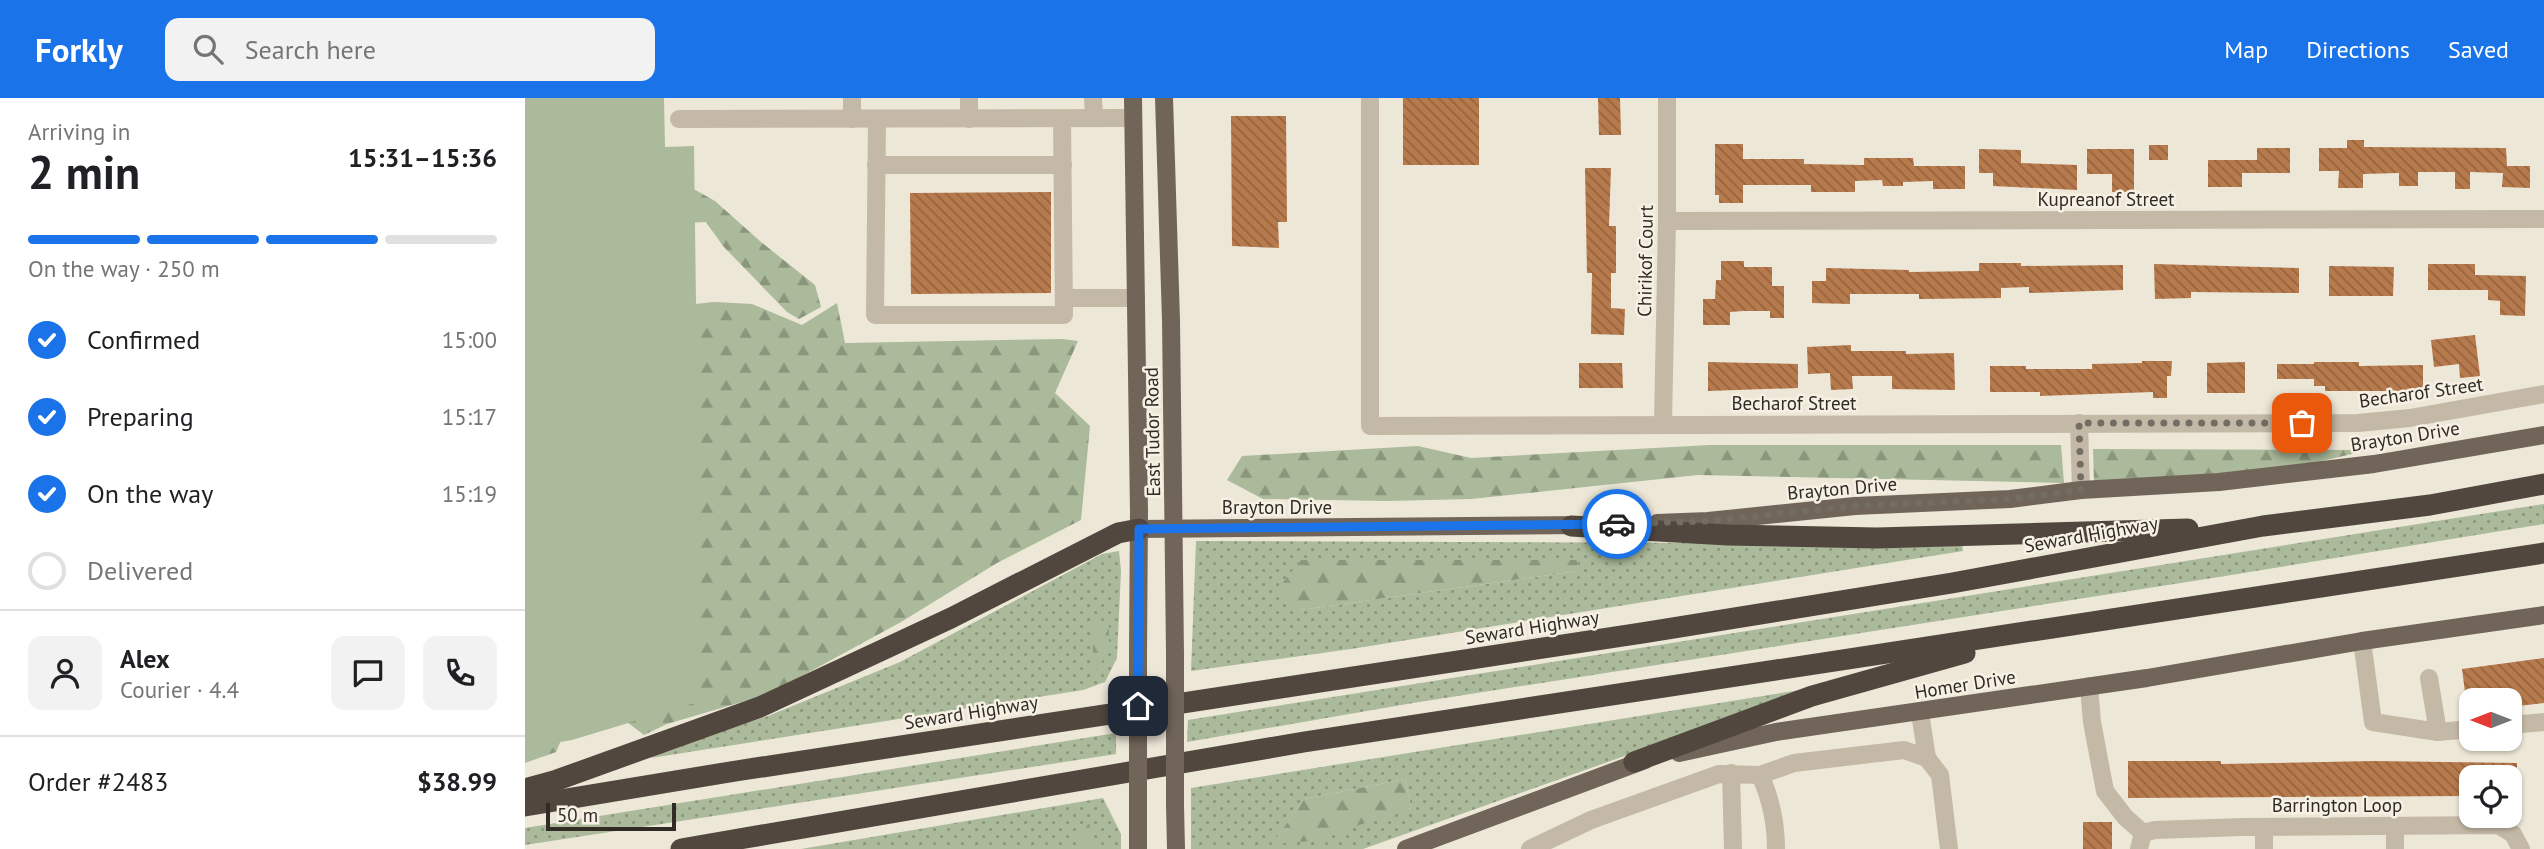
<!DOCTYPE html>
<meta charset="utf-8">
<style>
:root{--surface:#fff;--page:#f2f2f2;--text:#202124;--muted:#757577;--line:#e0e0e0;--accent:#1a73e8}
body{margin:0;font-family:"PT Sans",sans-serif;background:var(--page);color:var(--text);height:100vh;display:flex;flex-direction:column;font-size:26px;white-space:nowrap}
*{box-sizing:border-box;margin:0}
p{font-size:23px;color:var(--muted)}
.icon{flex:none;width:38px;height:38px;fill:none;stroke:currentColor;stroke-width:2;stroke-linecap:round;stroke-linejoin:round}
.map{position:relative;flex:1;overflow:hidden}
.drawer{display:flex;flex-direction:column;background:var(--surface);width:525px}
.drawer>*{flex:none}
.needle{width:46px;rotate:270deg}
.tools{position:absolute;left:1934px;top:590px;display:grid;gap:14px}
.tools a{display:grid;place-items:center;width:63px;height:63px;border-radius:14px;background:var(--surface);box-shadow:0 2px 5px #0004;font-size:35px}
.scale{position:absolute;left:21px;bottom:18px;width:130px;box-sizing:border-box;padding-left:7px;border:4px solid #312b26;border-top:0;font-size:19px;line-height:24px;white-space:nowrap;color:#312b26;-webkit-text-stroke:5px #f6f1e4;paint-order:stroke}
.pin{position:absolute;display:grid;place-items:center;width:60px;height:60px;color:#fff;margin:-30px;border-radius:14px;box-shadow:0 4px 10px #0006}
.courier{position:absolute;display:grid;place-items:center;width:70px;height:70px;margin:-35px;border:5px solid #1a73e8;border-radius:50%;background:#fff;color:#222;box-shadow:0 2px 9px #0007}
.head em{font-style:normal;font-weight:700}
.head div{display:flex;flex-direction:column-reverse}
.head{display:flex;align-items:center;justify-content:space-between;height:119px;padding:0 28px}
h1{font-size:46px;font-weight:700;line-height:52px}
.bar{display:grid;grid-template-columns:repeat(4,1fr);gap:10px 7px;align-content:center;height:84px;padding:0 28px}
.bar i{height:9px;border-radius:5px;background:var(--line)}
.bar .current{background:var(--accent)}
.bar p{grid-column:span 4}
.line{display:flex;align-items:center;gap:18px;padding:0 28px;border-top:2px solid var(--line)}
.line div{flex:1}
.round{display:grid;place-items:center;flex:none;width:74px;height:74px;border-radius:14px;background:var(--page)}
ol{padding:0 28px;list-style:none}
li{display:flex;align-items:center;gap:21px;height:77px}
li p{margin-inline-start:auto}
li .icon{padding:7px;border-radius:50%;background:var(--accent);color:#fff;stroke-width:4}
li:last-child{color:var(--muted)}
li i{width:38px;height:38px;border:4px solid var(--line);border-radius:50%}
header{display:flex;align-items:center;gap:42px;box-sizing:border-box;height:98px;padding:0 35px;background:var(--accent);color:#fff}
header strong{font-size:33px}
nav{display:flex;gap:38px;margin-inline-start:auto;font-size:24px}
.search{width:490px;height:63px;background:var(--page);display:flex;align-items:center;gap:18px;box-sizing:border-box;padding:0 24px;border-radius:14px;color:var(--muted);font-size:26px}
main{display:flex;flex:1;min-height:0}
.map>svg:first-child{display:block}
.grass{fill:url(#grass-dots);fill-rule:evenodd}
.forest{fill:url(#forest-firs)}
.park{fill:#aaba9a}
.building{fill:url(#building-back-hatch)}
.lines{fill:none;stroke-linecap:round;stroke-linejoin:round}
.minor{stroke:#c4b9a6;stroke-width:18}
.major{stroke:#716559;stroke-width:18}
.highway{stroke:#51473e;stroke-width:21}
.major-bridge{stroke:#716559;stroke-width:18}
.done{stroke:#736d64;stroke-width:7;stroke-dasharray:0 12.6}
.route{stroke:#1a73e8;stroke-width:9}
.labels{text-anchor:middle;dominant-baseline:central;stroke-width:5;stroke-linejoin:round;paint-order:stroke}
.street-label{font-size:19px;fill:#312b26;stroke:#f6f1e4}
</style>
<header>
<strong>Forkly</strong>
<div class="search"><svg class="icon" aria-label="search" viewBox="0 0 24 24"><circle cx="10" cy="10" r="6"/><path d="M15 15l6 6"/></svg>Search here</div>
<nav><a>Map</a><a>Directions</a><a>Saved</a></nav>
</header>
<main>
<section class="drawer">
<div class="head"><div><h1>2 min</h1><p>Arriving in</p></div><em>15:31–15:36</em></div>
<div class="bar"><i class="current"></i><i class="current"></i><i class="current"></i><i></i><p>On the way · 250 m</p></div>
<ol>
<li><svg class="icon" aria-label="check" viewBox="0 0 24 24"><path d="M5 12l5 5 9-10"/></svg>Confirmed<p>15:00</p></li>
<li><svg class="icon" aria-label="check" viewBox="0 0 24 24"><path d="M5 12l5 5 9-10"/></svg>Preparing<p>15:17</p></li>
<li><svg class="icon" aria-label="check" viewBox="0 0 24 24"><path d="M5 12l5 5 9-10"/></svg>On the way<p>15:19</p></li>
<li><i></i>Delivered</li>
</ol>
<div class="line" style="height:126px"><a class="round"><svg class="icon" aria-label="person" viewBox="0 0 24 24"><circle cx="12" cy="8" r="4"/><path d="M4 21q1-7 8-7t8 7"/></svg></a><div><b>Alex</b><p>Courier · 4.4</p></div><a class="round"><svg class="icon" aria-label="chat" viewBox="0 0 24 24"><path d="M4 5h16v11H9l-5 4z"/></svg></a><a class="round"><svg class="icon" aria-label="phone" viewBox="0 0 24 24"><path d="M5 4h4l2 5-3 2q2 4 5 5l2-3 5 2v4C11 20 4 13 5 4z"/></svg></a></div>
<div class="line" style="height:91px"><div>Order #2483</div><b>$38.99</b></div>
</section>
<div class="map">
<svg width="2019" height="751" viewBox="0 0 2019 751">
<defs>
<pattern id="grass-dots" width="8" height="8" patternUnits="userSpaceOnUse" patternTransform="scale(1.75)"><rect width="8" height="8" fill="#aaba9a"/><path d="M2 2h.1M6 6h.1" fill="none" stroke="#8b977d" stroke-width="1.8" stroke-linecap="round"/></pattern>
<pattern id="forest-firs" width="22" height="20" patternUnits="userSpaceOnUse" patternTransform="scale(1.75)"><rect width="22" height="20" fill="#aaba9a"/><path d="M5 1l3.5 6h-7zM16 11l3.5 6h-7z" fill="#8b977d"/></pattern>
<pattern id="building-back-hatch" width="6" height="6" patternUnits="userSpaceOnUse" patternTransform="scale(1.75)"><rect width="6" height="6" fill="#b77a4c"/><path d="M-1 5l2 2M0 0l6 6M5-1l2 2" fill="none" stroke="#95643f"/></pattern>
</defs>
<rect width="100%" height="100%" fill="#ede7d8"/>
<g class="grass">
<polygon points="2019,406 2019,426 1694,479 888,605 662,644 663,622"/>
<path d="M671,443l766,3 1,7 -612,98 -160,22zM777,462h275v11l-277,39z"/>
<polygon points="594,453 596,473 592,560 580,584 558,592 126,660 138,652 243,618 375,564 577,456"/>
<path d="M1275,592l-15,9 -422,150h-172v-61zM880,681l6,29 -138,35 31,-44z"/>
<polygon points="591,635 591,656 0,747 0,730"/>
<polygon points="578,700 596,736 596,751 276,751"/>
</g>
<g class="forest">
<polygon points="132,30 149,80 190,103 236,144 290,187 296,209 274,221 262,214 198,148 181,124 163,125 150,146"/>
<polygon points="191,204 227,206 277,227 312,205 320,245 537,241 553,243 530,295 565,328 556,422 472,465 376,524 244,596 142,626 119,637 90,615 46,619 31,654 0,665 0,491 93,213"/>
<polygon points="1185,347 1536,347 1539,385 1173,377 946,401 862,403 738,401 702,382 717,358 893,348 946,360"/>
<polygon points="1568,351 1844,352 1767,370 1714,376 1569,384"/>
<polygon points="776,462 1052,462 1052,473 775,512 752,492"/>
<polygon points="584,522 584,544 575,569 568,573 568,526"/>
<polygon points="880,681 886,710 785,743 747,746 779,701"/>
<polygon points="564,726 570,751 557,751 551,731"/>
</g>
<polygon class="park" points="0,0 139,0 140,49 169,48 176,603 47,642 0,650"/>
<g class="building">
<rect x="878" y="0" width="76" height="67"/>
<polygon points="1073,0 1095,0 1096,37 1074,37"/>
<polygon points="706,18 761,18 762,124 753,124 754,150 707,148"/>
<polygon points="1822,42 1839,42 1839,49 1981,50 1982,68 2005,68 2005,90 1977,89 1978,75 1945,74 1945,91 1930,91 1930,74 1893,74 1893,88 1874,88 1874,75 1838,76 1838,90 1813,90 1814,73 1794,73 1794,50 1822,50"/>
<polygon points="1190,46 1218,46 1218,61 1279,61 1279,66 1339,67 1339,60 1388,60 1389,68 1440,68 1440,91 1408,91 1408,83 1378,84 1378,88 1358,88 1357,82 1330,83 1330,94 1286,94 1286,87 1218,87 1218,105 1194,105 1194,97 1190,97"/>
<rect x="1624" y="47" width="19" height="15"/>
<polygon points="1732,50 1765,50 1765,75 1717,75 1717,89 1683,89 1683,62 1732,62"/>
<polygon points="1454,51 1496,52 1496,65 1552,67 1552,92 1468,88 1468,75 1454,75"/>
<polygon points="1562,51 1609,51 1609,94 1587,94 1587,76 1562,76"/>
<polygon points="1060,70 1086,70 1084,128 1091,128 1091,175 1086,175 1086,210 1100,211 1099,237 1066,236 1067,175 1062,175"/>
<polygon points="526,94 526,195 386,196 385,95"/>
<polygon points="1196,163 1219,163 1219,169 1247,169 1247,188 1259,188 1259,220 1245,220 1245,213 1218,213 1205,214 1205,227 1178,227 1178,201 1190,201 1191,182 1196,182"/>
<polygon points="1454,165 1496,165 1496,168 1598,167 1598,192 1504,195 1504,189 1476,190 1476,200 1394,201 1394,196 1325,196 1325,206 1287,205 1287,183 1301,183 1301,170 1384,172 1384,174 1454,173"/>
<polygon points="1629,166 1774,170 1774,195 1666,194 1666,200 1630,201"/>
<polygon points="1903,166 1950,166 1950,177 2001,178 2000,218 1975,217 1975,203 1963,202 1963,192 1903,192"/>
<polygon points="1804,168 1869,169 1868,198 1804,198"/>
<polygon points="1950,237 1955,278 1935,280 1934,266 1909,269 1906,242"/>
<polygon points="1326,247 1326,253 1381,253 1381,256 1429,255 1430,292 1367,291 1367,278 1327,278 1328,291 1306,292 1305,275 1283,276 1282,249"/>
<polygon points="1617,263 1647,263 1646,278 1642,278 1642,300 1628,300 1628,294 1515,298 1515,294 1465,294 1465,268 1501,268 1501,271 1567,271 1567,266 1617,265"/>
<polygon points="1183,264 1273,266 1273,290 1183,293"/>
<polygon points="1720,264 1720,295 1682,295 1682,265"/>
<polygon points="1789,264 1834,264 1834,268 1898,267 1898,293 1800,293 1800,288 1789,288 1789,281 1752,281 1752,266 1789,266"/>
<polygon points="1054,265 1097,265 1098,290 1054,290"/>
<polygon points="2019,560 2019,605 1984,609 1984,602 1941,602 1937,571"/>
<polygon points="1603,663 1696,663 1696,666 1848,663 1992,665 1992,679 1944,679 1944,698 1603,700"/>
<rect x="1558" y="724" width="29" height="27"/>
</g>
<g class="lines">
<g class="minor">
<polyline points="444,0 444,21"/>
<polyline points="568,0 569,20"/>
<polyline points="845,0 845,328 1833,325 1885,320 2019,296"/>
<polyline points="154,21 608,20"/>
<polyline points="327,21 327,0"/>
<polyline points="352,21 350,217 539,217 537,21"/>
<polyline points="351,67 538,67"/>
<polyline points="1142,123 2019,121"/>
<polyline points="539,200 611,200"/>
<polyline points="1554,325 1556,392"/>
<polyline points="1138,326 1142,123 1142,0"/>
<polyline points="1837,543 1848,624 1913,634 1946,631"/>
<polyline points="1904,580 1913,634"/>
<polyline points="1564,588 1567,624 1580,693 1600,719 1618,735"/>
<polyline points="1395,615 1402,660"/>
<polyline points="1984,627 2019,624"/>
<polyline points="1206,675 1208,751"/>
<polyline points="1235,677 1269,665 1379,652 1402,660 1415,677 1424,751"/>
<polyline points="1739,729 1739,751"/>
<path d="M1005,751l61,-29 128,-46 41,1c11,24 16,47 16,74"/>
<polyline points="1614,751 1618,735 1630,732 1717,729 1973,727 1988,736 1996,751"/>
<polyline points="1870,751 1870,728"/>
</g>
<g class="major">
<polyline points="608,0 614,414 613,555"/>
<polyline points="639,0 646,222 650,556"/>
<polyline points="1132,425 1183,423 1330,408 1485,401 1556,392 1694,384 1849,366 2019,337"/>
<polyline points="614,431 1058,427"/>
<polyline points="1154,655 1251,634 1622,580 1837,543 2019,517"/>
<polyline points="650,707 651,751"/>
<polyline points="613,713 613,751"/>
<polyline points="881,751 1120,662"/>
</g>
<g class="highway">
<polyline points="1046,428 1203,437 1352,440 1663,431"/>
<polyline points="1109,664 1287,598 1440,555"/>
<polyline points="0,691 32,682 235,609 426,520 593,435 614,431"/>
<polyline points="0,708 211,673 1117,535 1427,485 1738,428 1905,407 2019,386"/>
<polyline points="156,751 779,644 2019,455"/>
</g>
<g class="major-bridge">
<polyline points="613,555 613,713"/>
<polyline points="650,556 650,707"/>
</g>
</g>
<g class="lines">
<polyline class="done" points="1092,426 1183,423 1330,408 1485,401 1556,392 1554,325 1777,325"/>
<polyline class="route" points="613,608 614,431 1092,426"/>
</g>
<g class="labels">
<g class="street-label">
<text x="1581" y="101">Kupreanof Street</text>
<text transform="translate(1120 163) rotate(-89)">Chirikof Court</text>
<text transform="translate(1896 294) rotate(-8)">Becharof Street</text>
<text x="1269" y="305">Becharof Street</text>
<text transform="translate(627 334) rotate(-91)">East Tudor Road</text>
<text transform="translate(1880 338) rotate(-9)">Brayton Drive</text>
<text transform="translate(1317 390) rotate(-5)">Brayton Drive</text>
<text x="752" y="409">Brayton Drive</text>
<text transform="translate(1566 436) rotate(-10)">Seward Highway</text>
<text transform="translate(1007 529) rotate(-9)">Seward Highway</text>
<text transform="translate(1440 586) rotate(-9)">Homer Drive</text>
<text transform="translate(446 614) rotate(-9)">Seward Highway</text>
<text x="1812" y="707">Barrington Loop</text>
</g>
</g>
</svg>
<div class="tools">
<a><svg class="needle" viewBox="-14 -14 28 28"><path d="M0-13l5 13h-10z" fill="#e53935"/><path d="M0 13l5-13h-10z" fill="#757577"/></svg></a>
<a><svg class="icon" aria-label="locate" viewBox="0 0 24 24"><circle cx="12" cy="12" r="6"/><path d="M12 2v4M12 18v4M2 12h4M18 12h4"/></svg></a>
</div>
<div class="scale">50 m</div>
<div class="pin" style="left:1777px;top:325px;background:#ea580c"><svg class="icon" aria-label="bag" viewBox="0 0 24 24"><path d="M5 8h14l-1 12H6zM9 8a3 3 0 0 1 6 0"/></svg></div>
<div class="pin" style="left:613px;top:608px;background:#1f2937"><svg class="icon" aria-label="home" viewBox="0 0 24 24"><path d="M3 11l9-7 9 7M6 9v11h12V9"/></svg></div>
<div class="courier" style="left:1092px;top:426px"><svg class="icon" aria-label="car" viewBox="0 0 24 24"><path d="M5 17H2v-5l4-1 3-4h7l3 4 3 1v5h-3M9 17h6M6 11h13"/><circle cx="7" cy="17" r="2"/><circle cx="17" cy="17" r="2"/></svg></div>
</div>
</main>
